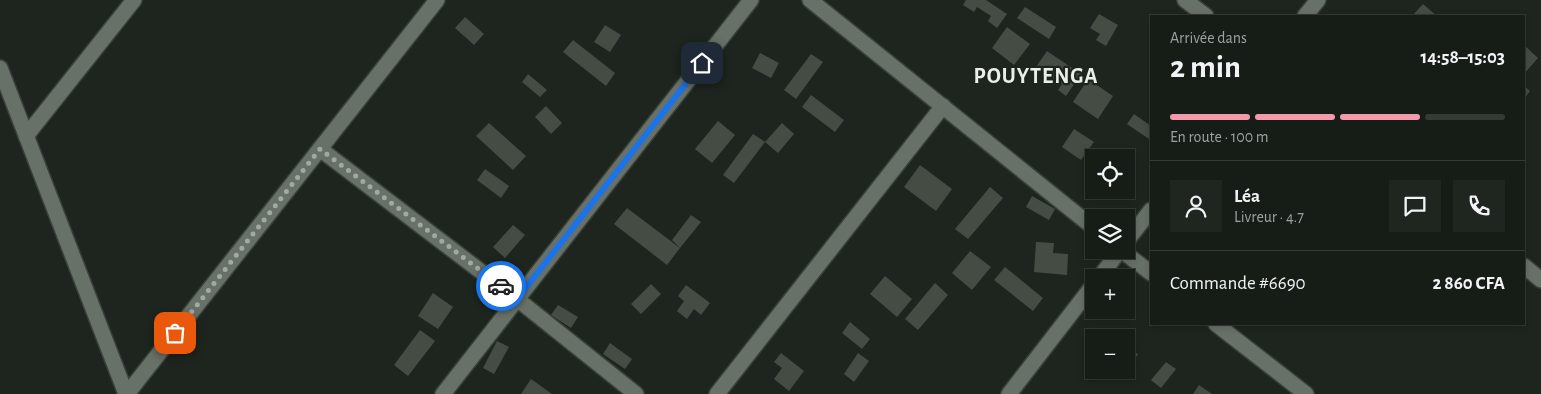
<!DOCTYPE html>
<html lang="fr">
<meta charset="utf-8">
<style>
:root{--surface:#161c16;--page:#1f251f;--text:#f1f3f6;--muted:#9ea1a1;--line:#353a35;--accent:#f39aac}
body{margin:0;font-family:"Alegreya Sans",sans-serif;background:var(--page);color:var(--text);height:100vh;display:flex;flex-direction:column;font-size:19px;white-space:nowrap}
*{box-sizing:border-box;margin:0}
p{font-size:16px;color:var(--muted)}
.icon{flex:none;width:28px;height:28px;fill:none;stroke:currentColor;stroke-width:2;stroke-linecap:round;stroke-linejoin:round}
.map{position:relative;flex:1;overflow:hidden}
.panel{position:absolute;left:1150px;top:15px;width:375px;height:310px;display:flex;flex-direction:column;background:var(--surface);border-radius:0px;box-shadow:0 2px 8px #0003,0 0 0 1px var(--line)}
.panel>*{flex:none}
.tools{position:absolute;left:1085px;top:149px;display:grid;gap:10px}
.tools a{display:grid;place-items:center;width:50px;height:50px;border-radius:0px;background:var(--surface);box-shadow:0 2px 8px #0003,0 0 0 1px var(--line);font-size:25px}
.pin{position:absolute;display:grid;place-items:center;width:42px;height:42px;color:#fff;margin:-21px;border-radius:10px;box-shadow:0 2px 8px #0006}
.courier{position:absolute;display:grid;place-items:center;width:50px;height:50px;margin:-25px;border:4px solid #1a73e8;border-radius:50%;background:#fff;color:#222;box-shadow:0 1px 6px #0007}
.summary em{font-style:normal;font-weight:700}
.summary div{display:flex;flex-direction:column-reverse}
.summary{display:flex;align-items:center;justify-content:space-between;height:85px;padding:0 20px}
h1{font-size:32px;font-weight:700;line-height:38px}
.bar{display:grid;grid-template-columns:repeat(4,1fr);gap:8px 5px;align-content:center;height:60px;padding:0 20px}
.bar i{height:6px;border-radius:4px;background:var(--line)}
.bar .on{background:var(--accent)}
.bar p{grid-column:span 4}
.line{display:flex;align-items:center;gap:12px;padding:0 20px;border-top:1px solid var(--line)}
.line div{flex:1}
.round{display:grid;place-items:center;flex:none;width:52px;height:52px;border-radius:0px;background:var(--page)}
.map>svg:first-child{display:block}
.building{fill:#454c44}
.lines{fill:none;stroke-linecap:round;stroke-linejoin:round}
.minor-casing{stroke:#3a403a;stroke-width:18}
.minor{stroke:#687168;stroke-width:15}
.done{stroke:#a3a8a3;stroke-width:5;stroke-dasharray:0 9}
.route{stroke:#1a73e8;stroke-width:6}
.labels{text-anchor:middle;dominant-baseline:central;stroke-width:4.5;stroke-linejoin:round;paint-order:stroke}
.district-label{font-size:22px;font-weight:bold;letter-spacing:1px;fill:#ebefea;stroke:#1e251e}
</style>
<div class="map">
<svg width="1541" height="394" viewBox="0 0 1541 394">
<rect width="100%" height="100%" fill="#1e251e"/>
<g class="building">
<polygon points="966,0 986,0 1007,14 997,28 988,21 991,16 977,7 974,12 963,5"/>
<polygon points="1423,4 1437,16 1412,16"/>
<polygon points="1025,7 1056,27 1049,39 1017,18"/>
<polygon points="1099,14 1118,25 1106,46 1096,40 1100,34 1090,28"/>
<polygon points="465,17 484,34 474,45 455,28"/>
<polygon points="605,25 621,35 610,52 594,42"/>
<polygon points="1007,27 1030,44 1014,65 992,48"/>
<polygon points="573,40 615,73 606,86 563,52"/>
<polygon points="1524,45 1538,58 1524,74"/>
<polygon points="1047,51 1081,74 1066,96 1058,90 1062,84 1036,67"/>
<polygon points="760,53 779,63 771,78 752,68"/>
<polygon points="811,54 823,62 796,99 784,90"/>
<polygon points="528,74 547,90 540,97 522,82"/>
<polygon points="1088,79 1113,96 1098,119 1073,102"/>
<polygon points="1524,86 1530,91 1524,99"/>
<polygon points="811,95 844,120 835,132 802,107"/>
<polygon points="546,106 562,123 551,134 535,117"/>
<polygon points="1134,114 1151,126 1149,139 1127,124"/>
<polygon points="718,121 735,135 712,163 695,149"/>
<polygon points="489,123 526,156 513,170 476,136"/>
<polygon points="782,123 794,134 778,153 765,142"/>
<polygon points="1074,129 1094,142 1081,160 1062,147"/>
<polygon points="753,134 765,142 734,183 723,175"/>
<polygon points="920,165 952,189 936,211 904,187"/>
<polygon points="485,169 509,186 501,198 477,180"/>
<polygon points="990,187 1003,198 968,239 955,229"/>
<polygon points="1032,196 1055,209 1049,220 1026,207"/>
<polygon points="627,208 680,248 667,265 614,224"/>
<polygon points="691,215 701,222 680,248 672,240"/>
<polygon points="513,225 525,235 505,258 493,247"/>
<polygon points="1036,242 1054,243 1053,253 1068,254 1067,275 1034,272"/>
<polygon points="970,251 991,267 972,290 952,273"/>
<polygon points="1005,267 1043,298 1033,311 994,280"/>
<polygon points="885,276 912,299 897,317 870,294"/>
<polygon points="935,283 948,295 918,330 905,319"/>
<polygon points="651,284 661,294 641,314 631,304"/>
<polygon points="686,285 710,303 701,315 694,309 687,319 677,311 684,301 678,296"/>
<polygon points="433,293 453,307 438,329 418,316"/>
<polygon points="558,305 578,317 571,328 551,315"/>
<polygon points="850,322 870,339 862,349 842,333"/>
<polygon points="420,330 435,341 408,376 394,365"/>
<polygon points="497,341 509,347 494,374 483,368"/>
<polygon points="610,343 632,359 625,369 603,354"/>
<polygon points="1126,346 1138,354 1131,364 1126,361"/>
<polygon points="781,353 804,371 789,391 774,379 782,368 774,362"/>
<polygon points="858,353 869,361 854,382 844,374"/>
<polygon points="1166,362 1176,369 1161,388 1151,380"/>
<polygon points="531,379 552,394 521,394"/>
<polygon points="1199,385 1212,394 1193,394"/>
</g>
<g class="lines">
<g class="minor-casing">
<g id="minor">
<polyline points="810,0 1094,228"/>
<polyline points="1185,0 1206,16"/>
<polyline points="1305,16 1318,0"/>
<polyline points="0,68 126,394"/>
<polyline points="26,136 134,0"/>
<polyline points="320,149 517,299 636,394"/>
<polyline points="1126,242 1151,210"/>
<polyline points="1121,250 1151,273"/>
<polyline points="1524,266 1541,280"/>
<polyline points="1099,278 1120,250"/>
<polyline points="1216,324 1306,394"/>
<polyline points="127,394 437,0"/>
<polyline points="443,394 751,0"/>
<polyline points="717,394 943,106"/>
<polyline points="1009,394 1094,284"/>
</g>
</g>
<use href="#minor" class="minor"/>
</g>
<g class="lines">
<polyline class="done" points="175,333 320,149 501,286"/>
<polyline class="route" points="501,286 517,299 702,63"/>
</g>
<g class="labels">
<g class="district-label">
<text x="1036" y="76">POUYTENGA</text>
</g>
</g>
</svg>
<div class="tools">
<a><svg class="icon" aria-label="locate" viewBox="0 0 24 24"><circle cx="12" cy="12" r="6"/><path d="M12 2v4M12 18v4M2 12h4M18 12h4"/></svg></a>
<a><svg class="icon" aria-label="layers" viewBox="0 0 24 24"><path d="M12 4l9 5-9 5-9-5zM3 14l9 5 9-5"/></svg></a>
<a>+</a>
<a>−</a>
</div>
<div class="pin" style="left:175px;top:333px;background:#ea580c"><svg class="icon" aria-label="bag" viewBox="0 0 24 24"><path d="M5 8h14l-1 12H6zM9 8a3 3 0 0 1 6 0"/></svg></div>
<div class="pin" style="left:702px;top:63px;background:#1f2937"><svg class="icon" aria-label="home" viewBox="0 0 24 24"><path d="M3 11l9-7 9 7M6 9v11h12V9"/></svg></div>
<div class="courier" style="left:501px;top:286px"><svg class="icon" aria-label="car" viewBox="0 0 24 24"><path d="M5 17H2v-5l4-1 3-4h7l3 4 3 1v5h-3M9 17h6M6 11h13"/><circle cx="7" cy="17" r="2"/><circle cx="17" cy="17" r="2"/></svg></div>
<section class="panel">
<div class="summary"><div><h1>2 min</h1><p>Arrivée dans</p></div><em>14:58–15:03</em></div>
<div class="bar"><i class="on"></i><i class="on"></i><i class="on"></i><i></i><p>En route · 100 m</p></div>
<div class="line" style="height:90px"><a class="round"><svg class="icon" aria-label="person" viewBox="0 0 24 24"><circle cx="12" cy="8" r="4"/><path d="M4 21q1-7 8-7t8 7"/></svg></a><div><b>Léa</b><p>Livreur · 4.7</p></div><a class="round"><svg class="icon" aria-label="chat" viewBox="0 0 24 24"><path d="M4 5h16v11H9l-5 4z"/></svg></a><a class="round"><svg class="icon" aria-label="phone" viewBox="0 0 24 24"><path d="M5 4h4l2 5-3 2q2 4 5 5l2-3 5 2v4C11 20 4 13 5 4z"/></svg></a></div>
<div class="line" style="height:65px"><div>Commande #6690</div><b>2 860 CFA</b></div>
</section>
</div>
